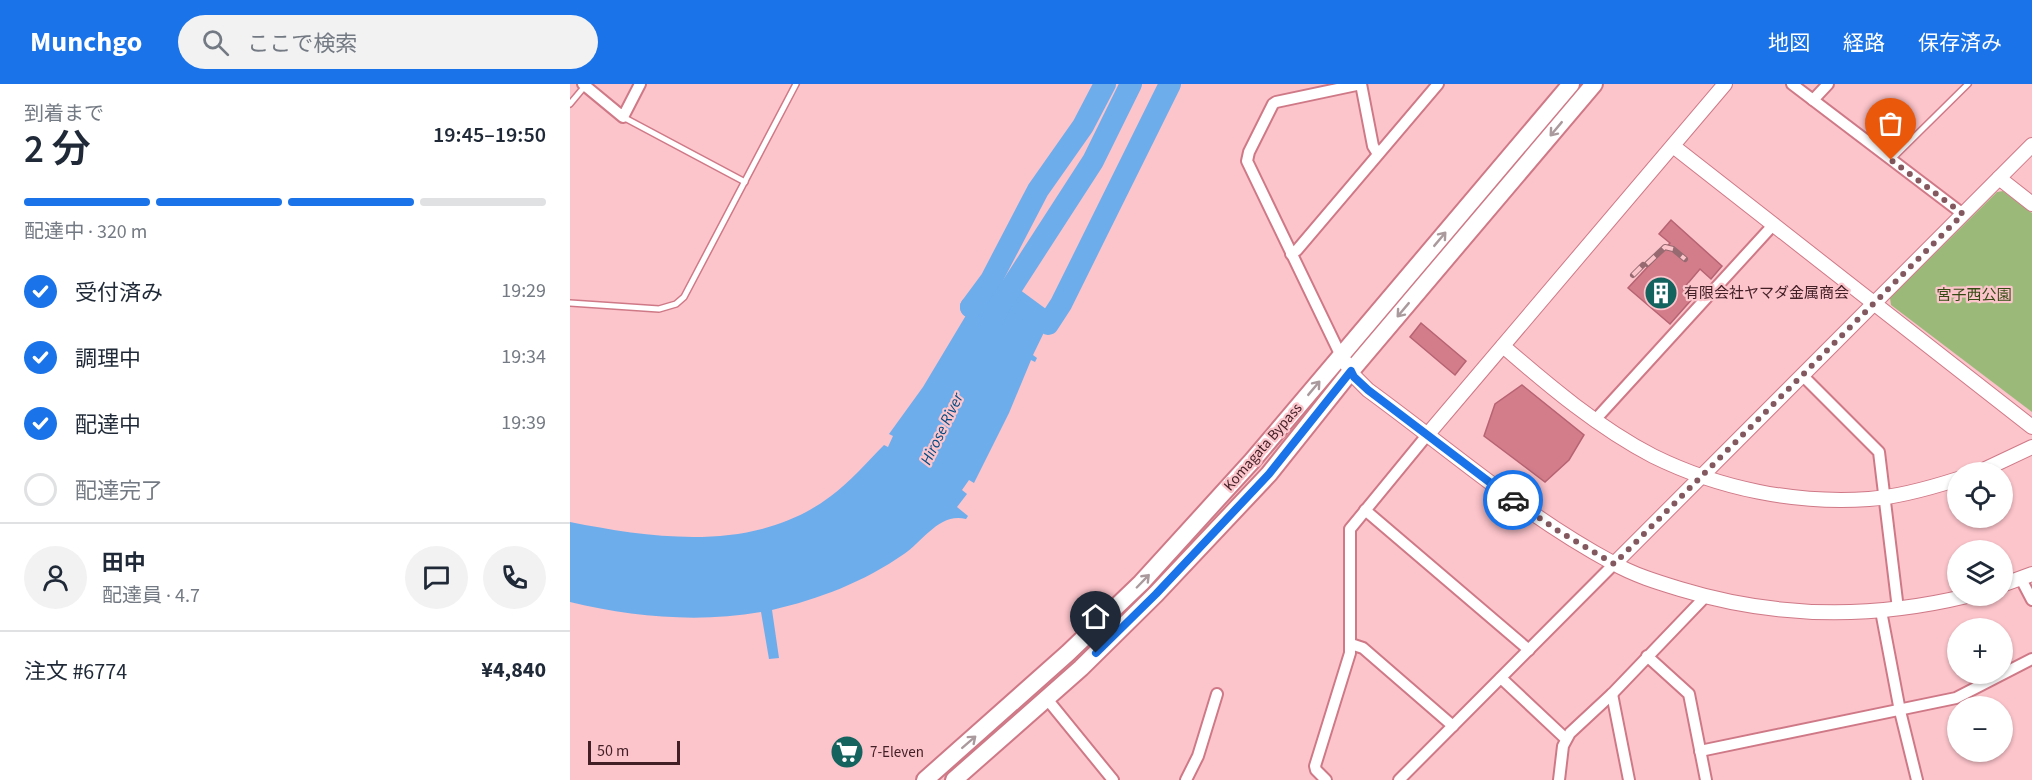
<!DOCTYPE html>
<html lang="ja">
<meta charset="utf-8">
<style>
:root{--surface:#fff;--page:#f2f2f3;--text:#1f2937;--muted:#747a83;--line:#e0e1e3;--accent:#1a73e8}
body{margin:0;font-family:"Source Sans 3","Noto Sans JP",sans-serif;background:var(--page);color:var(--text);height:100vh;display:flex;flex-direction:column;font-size:22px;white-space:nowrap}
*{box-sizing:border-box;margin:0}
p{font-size:20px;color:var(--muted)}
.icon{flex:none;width:33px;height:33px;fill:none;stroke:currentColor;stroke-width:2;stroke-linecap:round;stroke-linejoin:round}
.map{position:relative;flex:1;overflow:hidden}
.side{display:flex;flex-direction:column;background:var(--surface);width:570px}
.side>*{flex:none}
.fabs{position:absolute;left:1377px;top:378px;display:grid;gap:12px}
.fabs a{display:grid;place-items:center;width:66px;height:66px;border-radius:50%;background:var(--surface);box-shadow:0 2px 4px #0004;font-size:30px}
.scale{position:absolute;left:18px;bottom:15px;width:92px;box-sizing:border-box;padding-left:6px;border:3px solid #421f25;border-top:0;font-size:16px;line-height:21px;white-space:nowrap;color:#421f25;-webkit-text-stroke:4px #fcc4cb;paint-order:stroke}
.pin{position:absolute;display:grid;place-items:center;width:51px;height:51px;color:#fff;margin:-62px -26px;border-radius:50% 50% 50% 0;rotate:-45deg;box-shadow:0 0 6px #0007}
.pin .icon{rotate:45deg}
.courier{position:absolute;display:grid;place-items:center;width:60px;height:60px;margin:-30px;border:4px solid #1a73e8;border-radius:50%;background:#fff;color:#222;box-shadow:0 2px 8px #0007}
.head em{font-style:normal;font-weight:600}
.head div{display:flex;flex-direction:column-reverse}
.head{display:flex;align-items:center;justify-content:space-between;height:102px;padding:0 24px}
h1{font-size:39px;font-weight:600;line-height:45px}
.bar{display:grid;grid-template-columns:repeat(4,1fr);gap:9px 6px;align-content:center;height:72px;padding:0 24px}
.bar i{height:8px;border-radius:4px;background:var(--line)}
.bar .active{background:var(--accent)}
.bar p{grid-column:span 4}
.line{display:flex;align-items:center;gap:15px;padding:0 24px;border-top:2px solid var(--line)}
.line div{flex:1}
.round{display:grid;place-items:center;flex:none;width:63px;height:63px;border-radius:32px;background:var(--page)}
ol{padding:0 24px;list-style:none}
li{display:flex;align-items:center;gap:18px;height:66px}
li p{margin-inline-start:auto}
li .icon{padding:6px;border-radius:50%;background:var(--accent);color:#fff;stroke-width:4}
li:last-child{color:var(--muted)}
li i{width:33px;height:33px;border:3px solid var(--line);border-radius:50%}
header{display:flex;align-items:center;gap:36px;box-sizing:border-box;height:84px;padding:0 30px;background:var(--accent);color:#fff}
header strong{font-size:28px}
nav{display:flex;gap:33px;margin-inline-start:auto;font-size:21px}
.search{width:420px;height:54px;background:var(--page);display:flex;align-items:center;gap:15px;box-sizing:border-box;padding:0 21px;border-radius:33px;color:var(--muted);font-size:22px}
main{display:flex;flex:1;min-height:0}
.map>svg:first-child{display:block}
.green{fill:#9bba7a}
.water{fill:#6dadec}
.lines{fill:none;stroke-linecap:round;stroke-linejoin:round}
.river{stroke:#6dadec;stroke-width:22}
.building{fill:#d37d8b;stroke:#b76372;stroke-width:1.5}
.service-casing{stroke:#cf7987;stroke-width:8}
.minor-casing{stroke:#cf7987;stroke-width:14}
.tertiary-casing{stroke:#cf7987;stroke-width:16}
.primary-casing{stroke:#cf7987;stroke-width:20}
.service{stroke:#fff;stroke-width:5}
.minor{stroke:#fff;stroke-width:10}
.tertiary{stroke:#fff;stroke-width:14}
.primary{stroke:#fff;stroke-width:16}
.rail-casing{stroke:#966a70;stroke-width:6}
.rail{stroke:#fcc4cb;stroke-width:4;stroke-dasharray:11;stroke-linecap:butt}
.oneway{stroke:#aa9a9d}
.done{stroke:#83595f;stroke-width:6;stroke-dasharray:0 10.8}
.route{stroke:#1a73e8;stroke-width:8}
.labels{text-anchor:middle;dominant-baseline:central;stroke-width:4.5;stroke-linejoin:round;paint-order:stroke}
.poi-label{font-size:15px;fill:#421f25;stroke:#fcc4cb;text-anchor:start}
.park-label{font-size:15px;fill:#344c14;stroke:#fcc4cb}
.street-label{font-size:15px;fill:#421f25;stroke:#fcc4cb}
.water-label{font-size:16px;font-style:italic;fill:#004c85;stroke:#fcc4cb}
</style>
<header>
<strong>Munchgo</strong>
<div class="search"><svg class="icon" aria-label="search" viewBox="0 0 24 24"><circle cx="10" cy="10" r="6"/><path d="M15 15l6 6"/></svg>ここで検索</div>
<nav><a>地図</a><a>経路</a><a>保存済み</a></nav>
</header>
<main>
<section class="side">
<div class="head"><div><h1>2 分</h1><p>到着まで</p></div><em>19:45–19:50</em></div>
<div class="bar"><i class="active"></i><i class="active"></i><i class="active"></i><i></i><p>配達中 · 320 m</p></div>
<ol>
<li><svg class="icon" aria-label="check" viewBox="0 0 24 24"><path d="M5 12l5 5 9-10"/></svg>受付済み<p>19:29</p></li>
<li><svg class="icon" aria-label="check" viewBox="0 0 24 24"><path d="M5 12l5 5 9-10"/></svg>調理中<p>19:34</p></li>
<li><svg class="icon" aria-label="check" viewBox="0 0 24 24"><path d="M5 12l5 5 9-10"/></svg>配達中<p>19:39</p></li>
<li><i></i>配達完了</li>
</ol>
<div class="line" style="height:108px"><a class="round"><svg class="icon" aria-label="person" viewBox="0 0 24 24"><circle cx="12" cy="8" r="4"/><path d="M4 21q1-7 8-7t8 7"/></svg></a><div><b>田中</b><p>配達員 · 4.7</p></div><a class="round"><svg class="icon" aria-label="chat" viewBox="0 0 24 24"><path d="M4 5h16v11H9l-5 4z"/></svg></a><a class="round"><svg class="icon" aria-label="phone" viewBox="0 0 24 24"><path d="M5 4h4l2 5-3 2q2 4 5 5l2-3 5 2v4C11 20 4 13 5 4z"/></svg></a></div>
<div class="line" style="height:78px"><div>注文 #6774</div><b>¥4,840</b></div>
</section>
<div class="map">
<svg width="1462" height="696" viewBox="0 0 1462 696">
<rect width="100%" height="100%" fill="#fcc4cb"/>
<polygon class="green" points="1433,107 1462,129 1462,328 1321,221 1320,214 1427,108"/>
<path class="water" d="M444,215l34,25 -15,31 4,3 -2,4 -4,-2 -22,53 -35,70 -5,-3 -7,10 5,4 -10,13 11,9 -2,3c-26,-7 -43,22 -62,35 -40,28 -85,45 -132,56l7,48 -10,1 -8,-47c-63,11 -129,5 -191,-10v-80c86,17 186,31 261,-26 19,-14 36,-34 53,-51l4,2 5,-11 -4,-2 34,-47 48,-80z"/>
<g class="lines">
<g class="river">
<polyline points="401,223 444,215 478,240 491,220 600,0"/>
<polyline points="401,223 421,196 468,106 513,42 535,0"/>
<polyline points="419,244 428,224 523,77 561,0"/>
</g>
</g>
<g class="building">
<polygon points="1101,136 1152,182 1141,195 1130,185 1113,205 1123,214 1100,240 1058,204 1100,159 1089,150"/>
<polygon points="851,239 896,277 885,291 840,253"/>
<polygon points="952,301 1014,351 999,376 975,398 914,352 925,320"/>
</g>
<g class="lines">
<g class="service-casing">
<g id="service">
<polyline points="0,20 15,2"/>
<polyline points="53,33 175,98"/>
<polyline points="1321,76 1398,0"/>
<polyline points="0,219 89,225 106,220 114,213 226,0"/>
</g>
</g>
<g class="minor-casing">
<g id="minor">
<polyline points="13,0 53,33 70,0"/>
<polyline points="791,0 803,62 808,70"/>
<polyline points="1222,0 1393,130"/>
<polyline points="1243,16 1258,0"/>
<polyline points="721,170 727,166 868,0"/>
<polyline points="771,272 677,77 679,68 703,20 706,18 791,0"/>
<polyline points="1233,292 1309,368 1328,525"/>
<polyline points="1025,336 1204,140"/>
<polyline points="795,426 959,566"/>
<polyline points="1451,495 1462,516"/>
<polyline points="1311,527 1330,627 1347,696"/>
<polyline points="781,560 793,564 883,642"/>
<polyline points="1077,572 1119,610 1136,696"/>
<polyline points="931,594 996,655"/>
<polyline points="1042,610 1059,696"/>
<polyline points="477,615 543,696"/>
<polyline points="1130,667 1386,614 1462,575"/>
<polyline points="616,696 628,672 647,610"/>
<polyline points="756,696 746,686 745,682 780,569 780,445 858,350"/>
<polyline points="829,696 1044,480"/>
<polyline points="989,696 993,662 1000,649 1042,610 1135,513"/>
</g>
</g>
<g class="tertiary-casing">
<g id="tertiary">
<polyline points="1103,62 1462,343"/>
<polyline points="1429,94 1462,120"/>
<path d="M933,262c46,40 96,82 150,110 67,33 142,48 216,43 29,-2 61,-11 89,-20"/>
<path d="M771,272l14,21 13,13c81,59 157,126 245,173 21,12 44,19 67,26 95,29 192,30 287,7"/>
<polyline points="858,350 1155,0"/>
<polyline points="1409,388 1462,363"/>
<polyline points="1044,480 1462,61"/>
<polyline points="1432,501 1462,490"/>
</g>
</g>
<g class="primary-casing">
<g id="primary">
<polyline points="355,696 498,569 571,499 682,377 1001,0"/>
<polyline points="384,696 511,584 586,510 699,390 781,287 1024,0"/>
</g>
</g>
<use href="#service" class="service"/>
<use href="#minor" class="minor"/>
<use href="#tertiary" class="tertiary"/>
<use href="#primary" class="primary"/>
<g class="rail-casing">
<g id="rail">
<polyline points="1077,180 1095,163 1103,165 1115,175"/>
<polyline points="1063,191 1073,181"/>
</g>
</g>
<use href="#rail" class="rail"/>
</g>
<defs><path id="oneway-shaft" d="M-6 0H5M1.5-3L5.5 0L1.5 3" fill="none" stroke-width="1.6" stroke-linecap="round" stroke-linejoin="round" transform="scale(1.5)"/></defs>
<g class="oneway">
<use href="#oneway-shaft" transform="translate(986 45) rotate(130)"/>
<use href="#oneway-shaft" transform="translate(870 155) rotate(-50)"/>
<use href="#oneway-shaft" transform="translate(833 226) rotate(130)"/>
<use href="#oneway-shaft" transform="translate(744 304) rotate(-50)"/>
<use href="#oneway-shaft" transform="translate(573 497) rotate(-46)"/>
<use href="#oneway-shaft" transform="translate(399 658) rotate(-41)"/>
</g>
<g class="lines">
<polyline class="done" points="943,416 990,448 1044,480 1393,130 1321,76"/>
<polyline class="route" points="526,569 586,510 699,390 781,287 784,293 798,306 943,416"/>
</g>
<defs>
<g id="building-disc" transform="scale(1.725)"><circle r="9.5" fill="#14635e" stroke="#fcc4cb"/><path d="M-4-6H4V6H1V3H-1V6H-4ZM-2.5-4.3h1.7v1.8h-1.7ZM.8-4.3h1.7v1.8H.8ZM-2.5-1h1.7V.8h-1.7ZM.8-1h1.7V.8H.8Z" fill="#fff"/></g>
<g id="supermarket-disc" transform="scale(1.725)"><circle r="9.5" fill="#14635e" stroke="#fcc4cb"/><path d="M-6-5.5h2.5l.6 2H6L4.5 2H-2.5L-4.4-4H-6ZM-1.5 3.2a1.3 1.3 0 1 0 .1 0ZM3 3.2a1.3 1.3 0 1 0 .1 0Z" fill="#fff"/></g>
</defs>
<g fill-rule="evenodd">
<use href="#building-disc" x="1091" y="209"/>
<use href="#supermarket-disc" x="277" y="668"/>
</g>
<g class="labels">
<g class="poi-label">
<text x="1114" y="209">有限会社ヤマダ金属商会</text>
<text x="300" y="668">7-Eleven</text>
</g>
<g class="park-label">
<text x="1404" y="211">宮子西公園</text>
</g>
<g class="street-label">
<text transform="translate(693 363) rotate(-49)">Komagata Bypass</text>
</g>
<g class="water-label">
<text transform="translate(372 345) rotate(-64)">Hirose River</text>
</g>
</g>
</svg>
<div class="fabs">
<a><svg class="icon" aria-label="locate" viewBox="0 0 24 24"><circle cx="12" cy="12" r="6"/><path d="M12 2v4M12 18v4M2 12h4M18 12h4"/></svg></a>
<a><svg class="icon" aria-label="layers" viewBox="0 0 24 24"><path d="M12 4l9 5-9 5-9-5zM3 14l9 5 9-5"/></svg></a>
<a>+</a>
<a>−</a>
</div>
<div class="scale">50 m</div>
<div class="pin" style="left:1321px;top:76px;background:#ea580c"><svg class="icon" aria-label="bag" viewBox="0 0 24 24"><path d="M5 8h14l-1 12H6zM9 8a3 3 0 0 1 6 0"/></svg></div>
<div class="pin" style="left:526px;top:569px;background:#1f2937"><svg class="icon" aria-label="home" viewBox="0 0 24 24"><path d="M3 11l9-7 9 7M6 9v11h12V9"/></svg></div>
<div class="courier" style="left:943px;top:416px"><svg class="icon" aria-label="car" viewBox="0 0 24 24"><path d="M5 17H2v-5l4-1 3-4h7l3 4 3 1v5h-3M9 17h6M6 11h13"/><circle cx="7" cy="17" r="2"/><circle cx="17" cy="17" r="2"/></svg></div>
</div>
</main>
